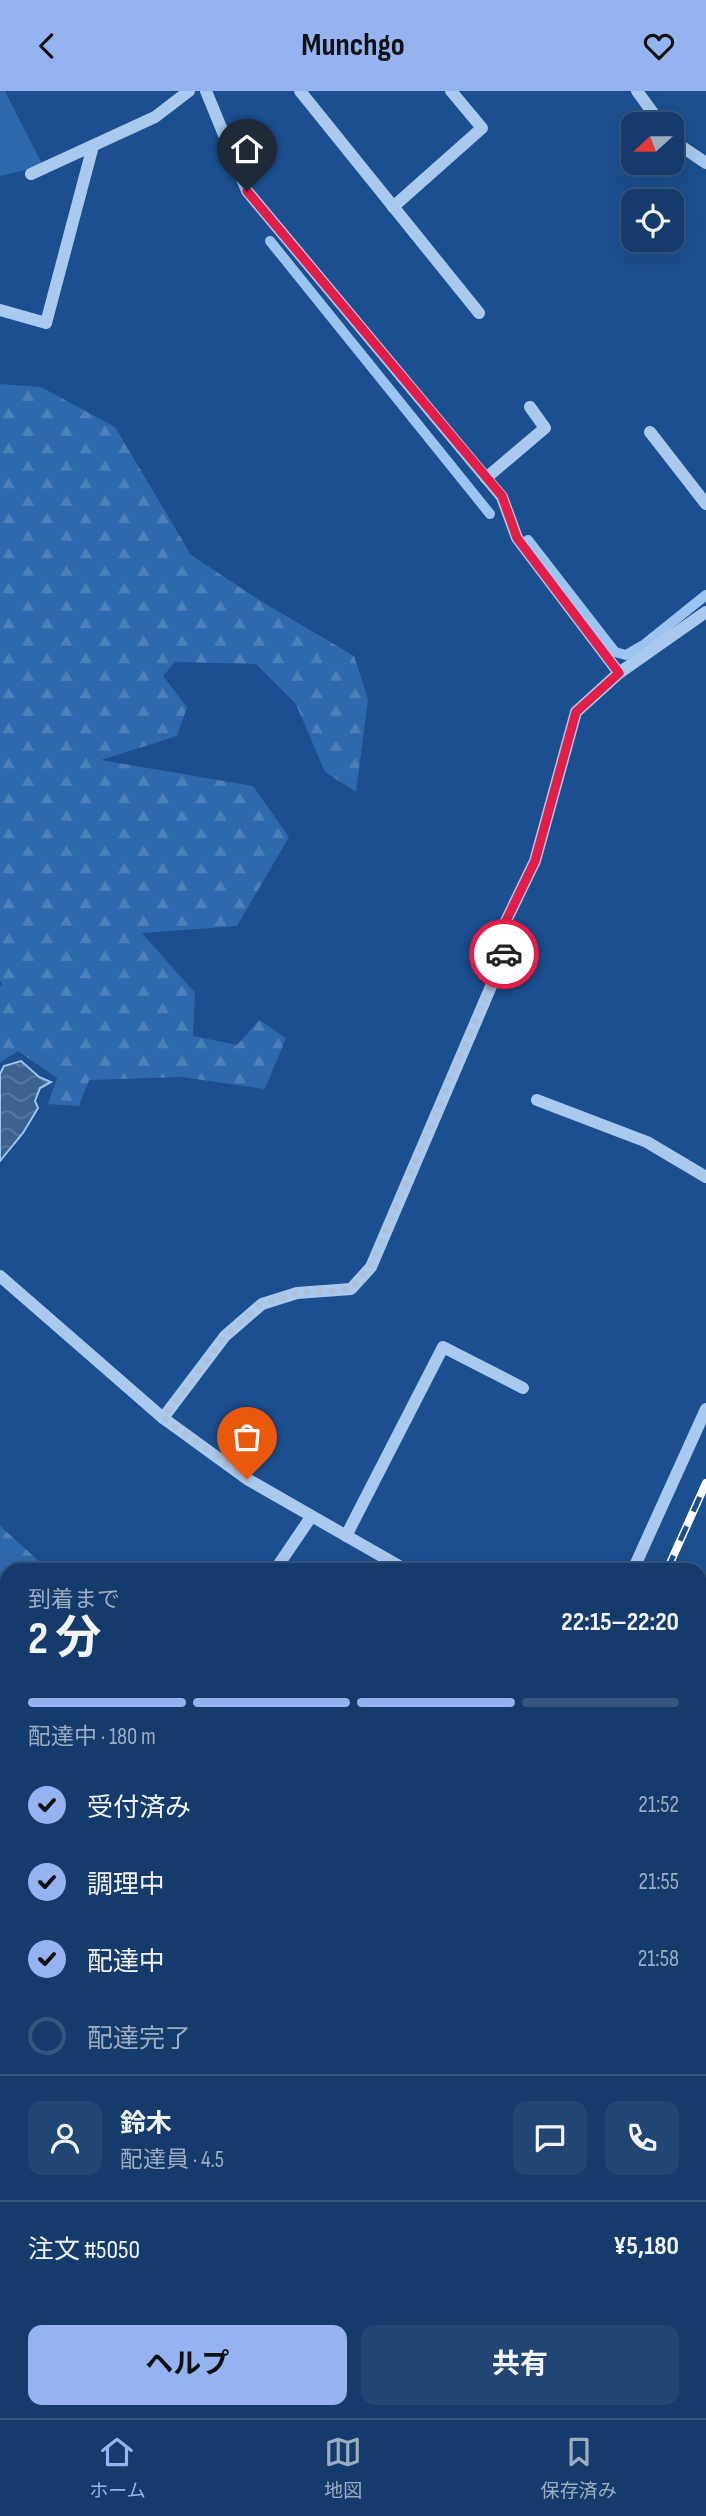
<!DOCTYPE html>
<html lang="ja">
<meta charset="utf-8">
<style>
:root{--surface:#143b6b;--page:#214673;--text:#f1f3f6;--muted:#9dadc1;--line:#33557e;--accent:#95b2f1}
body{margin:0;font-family:"Sofia Sans Condensed","Noto Sans JP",sans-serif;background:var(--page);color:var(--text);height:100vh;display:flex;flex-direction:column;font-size:26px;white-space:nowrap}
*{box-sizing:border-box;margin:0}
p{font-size:23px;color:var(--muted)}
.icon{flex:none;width:38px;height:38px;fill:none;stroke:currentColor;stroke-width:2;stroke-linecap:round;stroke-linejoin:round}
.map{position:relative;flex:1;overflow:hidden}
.details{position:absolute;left:0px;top:1472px;width:707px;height:856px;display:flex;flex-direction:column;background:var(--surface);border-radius:21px 21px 0 0;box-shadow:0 7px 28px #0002,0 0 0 2px var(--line)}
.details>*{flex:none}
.needle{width:46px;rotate:249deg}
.buttons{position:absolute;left:621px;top:21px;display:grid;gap:14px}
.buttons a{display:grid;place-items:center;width:63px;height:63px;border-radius:14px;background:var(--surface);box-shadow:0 7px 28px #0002,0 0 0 2px var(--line);font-size:35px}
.pin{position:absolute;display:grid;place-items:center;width:60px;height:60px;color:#fff;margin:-72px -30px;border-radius:50% 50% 50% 0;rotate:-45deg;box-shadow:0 0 7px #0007}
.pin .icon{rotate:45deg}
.courier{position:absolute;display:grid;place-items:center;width:70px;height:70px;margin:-35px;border:5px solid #e11d48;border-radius:50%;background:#fff;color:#222;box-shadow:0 2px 9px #0007}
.head em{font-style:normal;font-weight:700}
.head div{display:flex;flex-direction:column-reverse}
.head{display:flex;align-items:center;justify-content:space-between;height:119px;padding:0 28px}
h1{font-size:46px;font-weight:700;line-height:52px}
.bar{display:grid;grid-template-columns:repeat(4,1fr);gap:10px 7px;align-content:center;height:84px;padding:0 28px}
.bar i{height:9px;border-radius:5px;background:var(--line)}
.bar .active{background:var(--accent)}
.bar p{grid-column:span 4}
.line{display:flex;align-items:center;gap:18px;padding:0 28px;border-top:2px solid var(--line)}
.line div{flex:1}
.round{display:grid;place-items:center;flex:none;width:74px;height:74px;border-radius:14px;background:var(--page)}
ol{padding:0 28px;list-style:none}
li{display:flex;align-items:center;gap:21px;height:77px}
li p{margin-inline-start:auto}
li .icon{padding:7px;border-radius:50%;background:var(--accent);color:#111;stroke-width:4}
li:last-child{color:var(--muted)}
li i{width:38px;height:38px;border:4px solid var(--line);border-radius:50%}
.button{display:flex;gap:14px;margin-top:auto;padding:14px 28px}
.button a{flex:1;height:80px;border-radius:14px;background:var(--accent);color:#111;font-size:28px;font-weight:700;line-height:80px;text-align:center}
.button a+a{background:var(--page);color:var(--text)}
header{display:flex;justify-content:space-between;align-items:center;height:91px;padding:0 28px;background:var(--accent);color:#111;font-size:32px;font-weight:700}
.dock{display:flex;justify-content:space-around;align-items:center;height:98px;border-top:2px solid var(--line);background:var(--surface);font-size:19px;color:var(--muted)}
.dock a{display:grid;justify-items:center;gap:4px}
.dock .active{color:var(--accent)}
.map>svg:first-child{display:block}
.forest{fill:url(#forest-firs)}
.park{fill:#2e69ad}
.water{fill:url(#water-waves);stroke:#9cc4f0;stroke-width:2}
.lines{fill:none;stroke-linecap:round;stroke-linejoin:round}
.stream{stroke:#9cc4f0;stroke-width:10}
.minor{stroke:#a9c9ee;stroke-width:12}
.rail-casing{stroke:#fff;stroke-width:8}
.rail{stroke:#1b4f8f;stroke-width:5;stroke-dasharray:16;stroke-linecap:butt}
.done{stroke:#afc1d8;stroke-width:7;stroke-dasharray:0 12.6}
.route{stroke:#e11d48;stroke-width:9}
</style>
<header><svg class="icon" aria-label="back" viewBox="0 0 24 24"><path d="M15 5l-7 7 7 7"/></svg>Munchgo<svg class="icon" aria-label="heart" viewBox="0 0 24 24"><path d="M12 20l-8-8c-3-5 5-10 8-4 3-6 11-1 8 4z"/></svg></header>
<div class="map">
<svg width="706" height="2327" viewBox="0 0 706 2327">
<defs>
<pattern id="forest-firs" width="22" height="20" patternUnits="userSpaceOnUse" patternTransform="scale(1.75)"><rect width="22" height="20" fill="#2e69ad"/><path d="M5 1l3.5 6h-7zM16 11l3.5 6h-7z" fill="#4d80b9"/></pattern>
<pattern id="water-waves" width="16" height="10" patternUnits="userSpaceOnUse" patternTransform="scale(1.75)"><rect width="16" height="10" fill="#3c6290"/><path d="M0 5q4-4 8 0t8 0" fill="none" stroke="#597aa1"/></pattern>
</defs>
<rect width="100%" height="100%" fill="#1b4f8f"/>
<g class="forest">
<polygon points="0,293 41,296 115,336 191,464 259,509 354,565 368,608 356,701 325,681 296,613 256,573 175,571 163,585 187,616 177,645 101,669 253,695 289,746 237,835 142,842 195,902 193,945 237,954 259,929 286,947 265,998 182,986 89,989 79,1015 48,1013 57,987 18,960 0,972 0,896 2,893 0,889"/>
<polygon points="0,1435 49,1479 7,1479 7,1545 0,1553"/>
</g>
<polygon class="park" points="0,0 5,0 43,75 0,85"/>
<polygon class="water" points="21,970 39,986 51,991 40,997 35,1010 38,1017 23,1042 0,1070 0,983 4,975"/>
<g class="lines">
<g class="stream">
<polyline points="270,150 490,423"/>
<polyline points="528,449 615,561 626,564 645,553 706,504"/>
<polyline points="700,2081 706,2060"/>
<polyline points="623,2327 628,2320"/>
</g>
<g class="minor">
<polyline points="206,0 247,100 502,406 517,447 619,582"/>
<polyline points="300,0 479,222"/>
<polyline points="637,0 661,33"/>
<polyline points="672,49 706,72"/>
<polyline points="31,83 155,26 189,0"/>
<polyline points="393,116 482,37 451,0"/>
<polyline points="0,219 46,232 93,55"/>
<polyline points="650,341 706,413"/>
<polyline points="486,387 545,337 530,316"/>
<polyline points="537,1009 647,1051 706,1086"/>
<polyline points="0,1185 163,1327 247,1388 406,1479"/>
<polyline points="163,1327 225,1245 262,1213 297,1202 351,1198 371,1176 504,865 505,832 535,770 576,621 619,582 706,521"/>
<polyline points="346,1445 443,1256 523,1297"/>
<polyline points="275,1479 311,1426"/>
<polyline points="633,1479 706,1318"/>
<polyline points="0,1928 7,1932"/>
<polyline points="0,2070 7,2059"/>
<polyline points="700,2243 706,2243"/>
<polyline points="239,2327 242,2320"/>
</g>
<g class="rail-casing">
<g id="rail">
<polyline points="667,1479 706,1392"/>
<polyline points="279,2327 282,2320"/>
</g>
</g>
<use href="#rail" class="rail"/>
</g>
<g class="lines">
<polyline class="done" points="247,1388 163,1327 225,1245 262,1213 297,1202 351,1198 370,1176 504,863"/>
<polyline class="route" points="247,100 502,405 517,447 619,582 576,621 535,770 505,832 504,863"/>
</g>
</svg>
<div class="buttons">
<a><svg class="needle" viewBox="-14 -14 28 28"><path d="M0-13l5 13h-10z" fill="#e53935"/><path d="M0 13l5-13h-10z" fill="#9dadc1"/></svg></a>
<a><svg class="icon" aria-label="locate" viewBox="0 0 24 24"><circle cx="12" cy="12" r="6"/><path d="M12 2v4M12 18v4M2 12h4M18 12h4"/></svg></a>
</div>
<div class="pin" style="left:247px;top:1388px;background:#ea580c"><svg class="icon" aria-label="bag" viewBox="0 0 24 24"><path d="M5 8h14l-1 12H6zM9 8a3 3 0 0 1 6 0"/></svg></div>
<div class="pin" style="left:247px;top:100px;background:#1f2937"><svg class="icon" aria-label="home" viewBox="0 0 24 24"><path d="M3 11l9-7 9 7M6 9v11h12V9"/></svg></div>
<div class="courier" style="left:504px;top:863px"><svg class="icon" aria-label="car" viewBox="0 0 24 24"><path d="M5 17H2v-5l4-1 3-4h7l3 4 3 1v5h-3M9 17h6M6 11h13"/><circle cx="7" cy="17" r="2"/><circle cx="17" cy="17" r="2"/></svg></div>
<section class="details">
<div class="head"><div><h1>2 分</h1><p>到着まで</p></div><em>22:15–22:20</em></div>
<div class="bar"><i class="active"></i><i class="active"></i><i class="active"></i><i></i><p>配達中 · 180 m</p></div>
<ol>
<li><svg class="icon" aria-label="check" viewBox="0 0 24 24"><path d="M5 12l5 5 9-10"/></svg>受付済み<p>21:52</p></li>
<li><svg class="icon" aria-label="check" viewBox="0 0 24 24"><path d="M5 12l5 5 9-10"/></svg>調理中<p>21:55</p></li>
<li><svg class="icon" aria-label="check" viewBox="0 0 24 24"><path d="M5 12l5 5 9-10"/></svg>配達中<p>21:58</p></li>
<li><i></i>配達完了</li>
</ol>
<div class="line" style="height:126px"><a class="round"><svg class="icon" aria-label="person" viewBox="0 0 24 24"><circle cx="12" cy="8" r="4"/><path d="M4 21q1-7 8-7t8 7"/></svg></a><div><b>鈴木</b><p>配達員 · 4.5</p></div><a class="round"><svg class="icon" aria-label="chat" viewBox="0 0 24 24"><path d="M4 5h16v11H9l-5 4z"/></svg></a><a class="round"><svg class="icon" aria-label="phone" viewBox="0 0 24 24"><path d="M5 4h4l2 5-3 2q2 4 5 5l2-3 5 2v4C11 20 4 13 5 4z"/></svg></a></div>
<div class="line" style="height:91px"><div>注文 #5050</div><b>¥5,180</b></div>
<div class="button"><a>ヘルプ</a><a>共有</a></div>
</section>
</div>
<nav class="dock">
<a class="active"><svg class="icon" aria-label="home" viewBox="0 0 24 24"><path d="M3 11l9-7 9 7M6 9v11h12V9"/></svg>ホーム</a>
<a><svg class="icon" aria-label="map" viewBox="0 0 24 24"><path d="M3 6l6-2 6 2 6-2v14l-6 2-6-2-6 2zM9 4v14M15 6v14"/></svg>地図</a>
<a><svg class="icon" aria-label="saved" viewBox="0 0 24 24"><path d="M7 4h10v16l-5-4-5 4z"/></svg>保存済み</a>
</nav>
